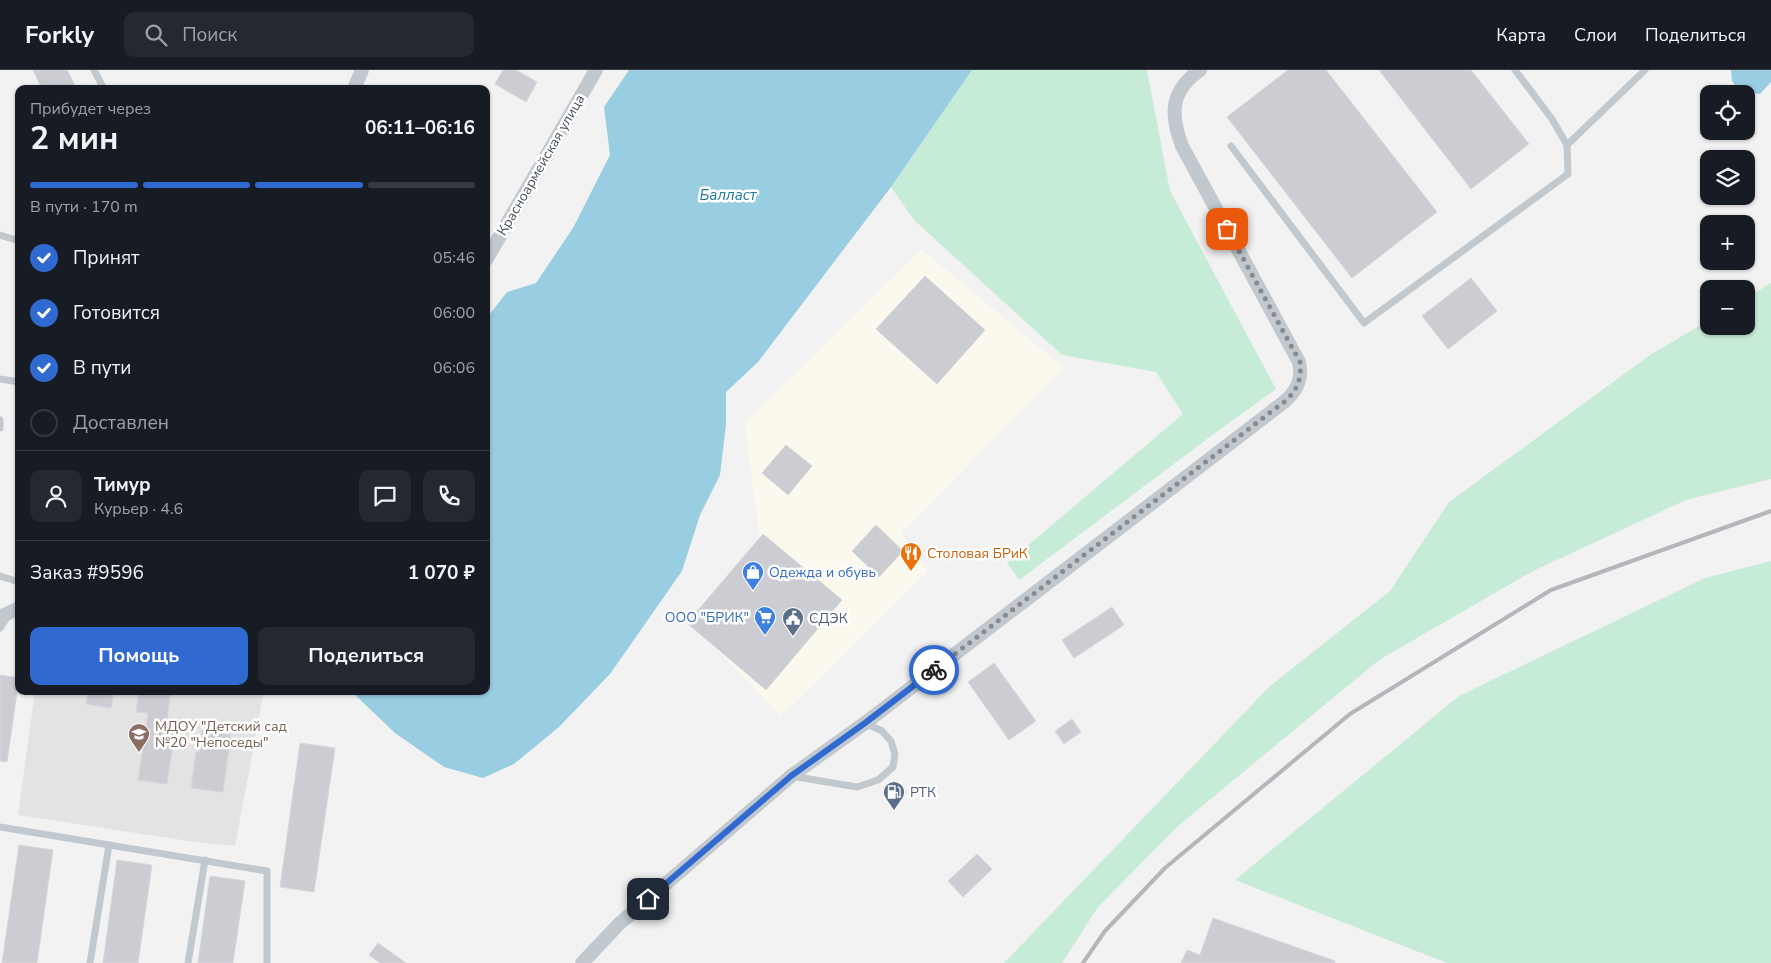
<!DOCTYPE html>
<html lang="ru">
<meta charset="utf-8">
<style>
:root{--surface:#171b24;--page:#242831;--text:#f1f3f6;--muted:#9ea1a6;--line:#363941;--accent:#3069cf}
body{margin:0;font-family:"Nunito Sans",sans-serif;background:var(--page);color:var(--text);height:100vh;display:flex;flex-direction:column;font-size:19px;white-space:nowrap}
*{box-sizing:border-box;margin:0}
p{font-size:16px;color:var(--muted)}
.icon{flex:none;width:28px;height:28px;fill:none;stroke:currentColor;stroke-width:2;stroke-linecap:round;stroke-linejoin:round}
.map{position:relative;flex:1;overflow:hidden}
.drawer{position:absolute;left:15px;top:15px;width:475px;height:610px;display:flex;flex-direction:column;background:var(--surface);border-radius:10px;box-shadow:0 1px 4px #0004}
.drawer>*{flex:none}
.fabs{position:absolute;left:1700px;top:15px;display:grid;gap:10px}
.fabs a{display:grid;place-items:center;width:55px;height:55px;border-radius:10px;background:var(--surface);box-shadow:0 1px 4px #0004;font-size:25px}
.pin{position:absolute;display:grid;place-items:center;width:42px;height:42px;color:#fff;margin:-21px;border-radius:10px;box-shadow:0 2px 8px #0006}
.courier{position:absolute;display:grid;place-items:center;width:50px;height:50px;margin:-25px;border:4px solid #3069cf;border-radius:50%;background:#fff;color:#222;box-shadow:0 1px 6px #0007}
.head em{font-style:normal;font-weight:700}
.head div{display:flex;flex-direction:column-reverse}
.head{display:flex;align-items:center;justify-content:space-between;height:85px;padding:0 15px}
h1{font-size:32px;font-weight:700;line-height:38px}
.bar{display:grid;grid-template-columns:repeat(4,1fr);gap:8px 5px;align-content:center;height:60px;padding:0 15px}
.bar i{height:6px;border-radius:4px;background:var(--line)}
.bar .on{background:var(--accent)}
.bar p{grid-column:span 4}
.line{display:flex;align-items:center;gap:12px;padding:0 15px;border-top:1px solid var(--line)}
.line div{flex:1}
.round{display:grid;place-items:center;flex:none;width:52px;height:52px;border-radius:10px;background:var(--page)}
ol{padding:0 15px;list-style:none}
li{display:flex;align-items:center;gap:15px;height:55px}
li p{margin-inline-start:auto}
li .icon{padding:5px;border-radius:50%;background:var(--accent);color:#fff;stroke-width:4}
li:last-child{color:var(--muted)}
li i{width:28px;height:28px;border:2px solid var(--line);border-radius:50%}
.primary-button{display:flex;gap:10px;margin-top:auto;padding:10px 15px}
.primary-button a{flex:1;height:58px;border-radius:10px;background:var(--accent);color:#fff;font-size:20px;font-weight:700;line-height:58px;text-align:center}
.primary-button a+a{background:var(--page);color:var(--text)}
header{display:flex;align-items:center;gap:30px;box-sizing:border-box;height:70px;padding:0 25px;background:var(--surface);border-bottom:1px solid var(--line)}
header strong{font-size:24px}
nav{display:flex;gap:28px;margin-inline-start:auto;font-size:18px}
.search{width:350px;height:45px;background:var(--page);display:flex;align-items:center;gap:12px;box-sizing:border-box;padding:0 18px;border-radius:10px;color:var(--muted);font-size:19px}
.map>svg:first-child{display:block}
.commercial{fill:#fbf8ee}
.education{fill:#e4e3e3}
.green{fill:#c6ebd7}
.water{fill:#99cde2}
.building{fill:#cccdd3;stroke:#d6d7dc}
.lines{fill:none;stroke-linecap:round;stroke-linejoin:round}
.service{stroke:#c1c8ce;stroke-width:7}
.minor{stroke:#c1c8ce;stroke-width:14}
.rail{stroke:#b4b6bb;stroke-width:4}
.done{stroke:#868b91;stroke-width:5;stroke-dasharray:0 9}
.route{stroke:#3069cf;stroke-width:6}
.labels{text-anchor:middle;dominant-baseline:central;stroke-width:5;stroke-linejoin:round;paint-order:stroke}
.street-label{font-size:14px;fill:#4b535d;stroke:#fff}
.food-label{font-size:14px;fill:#c56008;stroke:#fff;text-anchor:start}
.shop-label{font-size:14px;fill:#366cbe;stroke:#fff;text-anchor:start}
.service-label{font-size:14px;fill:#4e5e75;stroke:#fff;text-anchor:start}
.education-label{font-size:14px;fill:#785e54;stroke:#fff;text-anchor:start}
.water-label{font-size:15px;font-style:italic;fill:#1e799d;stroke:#fff}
</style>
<header>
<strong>Forkly</strong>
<div class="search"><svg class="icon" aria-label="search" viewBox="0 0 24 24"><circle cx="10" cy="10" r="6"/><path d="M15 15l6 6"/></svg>Поиск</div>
<nav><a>Карта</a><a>Слои</a><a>Поделиться</a></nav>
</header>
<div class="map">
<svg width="1771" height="893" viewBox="0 0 1771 893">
<rect width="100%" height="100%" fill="#f3f2f2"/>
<polygon class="commercial" points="921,179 1064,298 901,463 928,501 781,646 695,557 762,488 745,354"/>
<polygon class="education" points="35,621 264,621 235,776 195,772 18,745"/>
<g class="green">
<polygon points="972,0 1147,0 1170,121 1276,319 1215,363 1019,510 1007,493 1183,344 1156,302 1062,285 914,150 891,117"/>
<polygon points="1771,213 1771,409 1686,430 1533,501 1379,590 1178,756 1098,837 1062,893 1004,893 1270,616 1390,521 1449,432 1650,285 1709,250 1709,256 1746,256 1746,228"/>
<polygon points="1771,491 1771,893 1447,893 1235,810 1459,626 1705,508"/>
</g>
<g class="water">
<polygon points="629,0 972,0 891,117 758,292 726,322 726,354 720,405 700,445 682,501 610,604 559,657 514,694 483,708 444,697 395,663 351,621 486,621 486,249 507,222 536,213 573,158 610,85 604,37"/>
<polygon points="1731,0 1771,0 1771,12 1760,24 1739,21 1732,11"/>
</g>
<g class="building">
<polygon points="33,0 67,0 77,19 42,19"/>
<polygon points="503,0 516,0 537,12 526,32 495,14"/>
<polygon points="1288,0 1326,0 1437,142 1352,208 1227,47"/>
<polygon points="1379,0 1471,0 1529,74 1471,119"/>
<polygon points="925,206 985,260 937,314 876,259"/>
<polygon points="1471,208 1497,241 1448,279 1422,246"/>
<polygon points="786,375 812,396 788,425 762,403"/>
<polygon points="876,455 903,481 879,507 852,481"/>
<polygon points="763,464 842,530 766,620 687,553"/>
<polygon points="1112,537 1124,555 1074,588 1062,570"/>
<polygon points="994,593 1036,651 1009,670 968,612"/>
<polygon points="0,605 19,608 7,692 0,691"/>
<polygon points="88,621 114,621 111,638 86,634"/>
<polygon points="139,621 171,621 167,648 177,649 167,714 138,710 148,643 136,642"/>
<polygon points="1072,649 1081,662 1064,674 1055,661"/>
<polygon points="202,661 231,665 223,722 191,718 196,682 199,682"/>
<polygon points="300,673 335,678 314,822 280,817"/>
<polygon points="19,775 53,780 37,893 2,893"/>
<polygon points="977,784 992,799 963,827 948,811"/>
<polygon points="117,790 152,795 138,893 103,893"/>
<polygon points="210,806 245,811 233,893 198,893"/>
<polygon points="1213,848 1335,891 1335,893 1181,893 1187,880 1200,885"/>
<polygon points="378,873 406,893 380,893 369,885"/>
</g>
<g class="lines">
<g class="service">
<polyline points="94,0 104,19"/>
<polyline points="1567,75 1645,0"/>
<polyline points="1231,76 1364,253 1568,104 1567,75 1552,49 1515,0"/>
<polyline points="0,165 19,171"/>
<polyline points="0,309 19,312"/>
<polyline points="0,350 0,358"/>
<polyline points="0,506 19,512"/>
<polyline points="0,558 7,547"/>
<polyline points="791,706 857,717 878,710 893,697 895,684 891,671 882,661 865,653"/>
<polyline points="0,757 267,801 267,893"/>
<polyline points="90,893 109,775"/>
<polyline points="188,893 205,790"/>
</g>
<g class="minor">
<polyline points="354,19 362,0"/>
<polyline points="486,190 596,0"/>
<polyline points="0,547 19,538"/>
<path d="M582,893l37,-39 172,-148 74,-53 419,-321c13,-11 19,-23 15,-40l-117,-216c-12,-32 -12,-55 18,-76"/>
</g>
<polyline class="rail" points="1083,893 1105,861 1165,798 1350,644 1551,520 1771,441"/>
</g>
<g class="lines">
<path class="done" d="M934,600l350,-268c13,-11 18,-23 16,-40l-73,-133"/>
<polyline class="route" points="648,829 791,706 865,653 934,600"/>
</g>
<defs>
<g id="restaurant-pin" transform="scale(1.125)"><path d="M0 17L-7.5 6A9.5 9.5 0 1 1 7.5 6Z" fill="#e8710a" stroke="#fff"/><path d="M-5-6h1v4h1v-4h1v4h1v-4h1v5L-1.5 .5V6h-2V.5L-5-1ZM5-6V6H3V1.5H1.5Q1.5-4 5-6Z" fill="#fff"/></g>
<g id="shop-pin" transform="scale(1.125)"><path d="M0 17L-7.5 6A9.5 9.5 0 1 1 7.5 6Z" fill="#3f7fe0" stroke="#fff"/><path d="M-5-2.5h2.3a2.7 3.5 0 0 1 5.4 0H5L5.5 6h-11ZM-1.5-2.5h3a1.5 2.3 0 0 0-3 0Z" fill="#fff"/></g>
<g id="supermarket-pin" transform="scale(1.125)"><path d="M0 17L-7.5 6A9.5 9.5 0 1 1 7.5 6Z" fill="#3f7fe0" stroke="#fff"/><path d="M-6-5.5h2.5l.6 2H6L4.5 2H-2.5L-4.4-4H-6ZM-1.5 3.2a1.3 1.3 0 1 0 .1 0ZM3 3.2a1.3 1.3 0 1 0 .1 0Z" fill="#fff"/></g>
<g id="civic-pin" transform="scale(1.125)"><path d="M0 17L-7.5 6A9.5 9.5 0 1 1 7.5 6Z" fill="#5c6f8a" stroke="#fff"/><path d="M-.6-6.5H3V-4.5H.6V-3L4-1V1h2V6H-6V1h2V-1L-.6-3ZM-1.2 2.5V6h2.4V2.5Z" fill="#fff"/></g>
<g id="school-pin" transform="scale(1.125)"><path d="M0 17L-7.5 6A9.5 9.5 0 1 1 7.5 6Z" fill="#8d6e63" stroke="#fff"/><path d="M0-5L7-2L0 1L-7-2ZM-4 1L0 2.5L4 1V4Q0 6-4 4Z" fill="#fff"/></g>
<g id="fuel-pin" transform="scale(1.125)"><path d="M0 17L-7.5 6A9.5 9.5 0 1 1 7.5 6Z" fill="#5c6f8a" stroke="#fff"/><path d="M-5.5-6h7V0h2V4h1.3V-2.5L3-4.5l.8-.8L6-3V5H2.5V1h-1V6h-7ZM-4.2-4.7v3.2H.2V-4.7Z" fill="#fff"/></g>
</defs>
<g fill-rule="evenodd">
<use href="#restaurant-pin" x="911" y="483"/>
<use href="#shop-pin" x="753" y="502"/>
<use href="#supermarket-pin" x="765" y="547"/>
<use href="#civic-pin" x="793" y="548"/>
<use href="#school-pin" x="139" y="664"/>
<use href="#fuel-pin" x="894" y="722"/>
</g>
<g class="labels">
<g class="street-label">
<text transform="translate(541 95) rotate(-60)">Красноармейская улица</text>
</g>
<g class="food-label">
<text x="927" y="483">Столовая БРиК</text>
</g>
<g class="shop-label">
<text x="769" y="502">Одежда и обувь</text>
<text x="749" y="547" text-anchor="end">ООО "БРИК"</text>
</g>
<g class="service-label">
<text x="809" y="548">СДЭК</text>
<text x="910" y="722">РТК</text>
</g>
<g class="education-label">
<text x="155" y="656">МДОУ "Детский сад<tspan x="155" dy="16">№20 "Непоседы"</tspan></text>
</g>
<g class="water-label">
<text x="728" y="125">Балласт</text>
</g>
</g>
</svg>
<div class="fabs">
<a><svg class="icon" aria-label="locate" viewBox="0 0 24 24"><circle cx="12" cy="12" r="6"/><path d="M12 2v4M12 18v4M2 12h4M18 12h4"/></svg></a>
<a><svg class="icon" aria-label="layers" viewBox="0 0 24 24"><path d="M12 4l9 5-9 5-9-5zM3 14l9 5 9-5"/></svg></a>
<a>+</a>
<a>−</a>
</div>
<div class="pin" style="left:1227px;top:159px;background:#ea580c"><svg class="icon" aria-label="bag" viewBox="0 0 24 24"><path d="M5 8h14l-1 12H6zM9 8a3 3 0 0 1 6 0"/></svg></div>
<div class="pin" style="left:648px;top:829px;background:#1f2937"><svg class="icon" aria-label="home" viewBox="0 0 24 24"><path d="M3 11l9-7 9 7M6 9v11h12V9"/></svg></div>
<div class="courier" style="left:934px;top:600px"><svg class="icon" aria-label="bike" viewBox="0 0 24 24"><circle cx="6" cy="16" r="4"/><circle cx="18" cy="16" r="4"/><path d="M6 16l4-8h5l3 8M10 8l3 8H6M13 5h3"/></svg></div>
<section class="drawer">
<div class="head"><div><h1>2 мин</h1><p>Прибудет через</p></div><em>06:11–06:16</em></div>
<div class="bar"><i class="on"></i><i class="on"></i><i class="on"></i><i></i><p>В пути · 170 m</p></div>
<ol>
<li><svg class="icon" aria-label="check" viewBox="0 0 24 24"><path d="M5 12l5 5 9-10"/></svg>Принят<p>05:46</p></li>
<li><svg class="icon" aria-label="check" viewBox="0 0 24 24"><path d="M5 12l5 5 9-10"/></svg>Готовится<p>06:00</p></li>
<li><svg class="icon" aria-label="check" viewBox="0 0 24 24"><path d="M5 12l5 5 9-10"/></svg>В пути<p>06:06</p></li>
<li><i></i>Доставлен</li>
</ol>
<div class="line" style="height:90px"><a class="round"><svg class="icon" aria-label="person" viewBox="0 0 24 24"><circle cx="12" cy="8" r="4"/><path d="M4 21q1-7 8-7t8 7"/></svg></a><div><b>Тимур</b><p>Курьер · 4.6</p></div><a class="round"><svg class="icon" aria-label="chat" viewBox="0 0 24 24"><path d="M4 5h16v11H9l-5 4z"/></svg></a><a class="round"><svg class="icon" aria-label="phone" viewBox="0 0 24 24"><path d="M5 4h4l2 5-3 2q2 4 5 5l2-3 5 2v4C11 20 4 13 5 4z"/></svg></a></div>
<div class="line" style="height:65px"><div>Заказ #9596</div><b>1 070 ₽</b></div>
<div class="primary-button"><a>Помощь</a><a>Поделиться</a></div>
</section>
</div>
